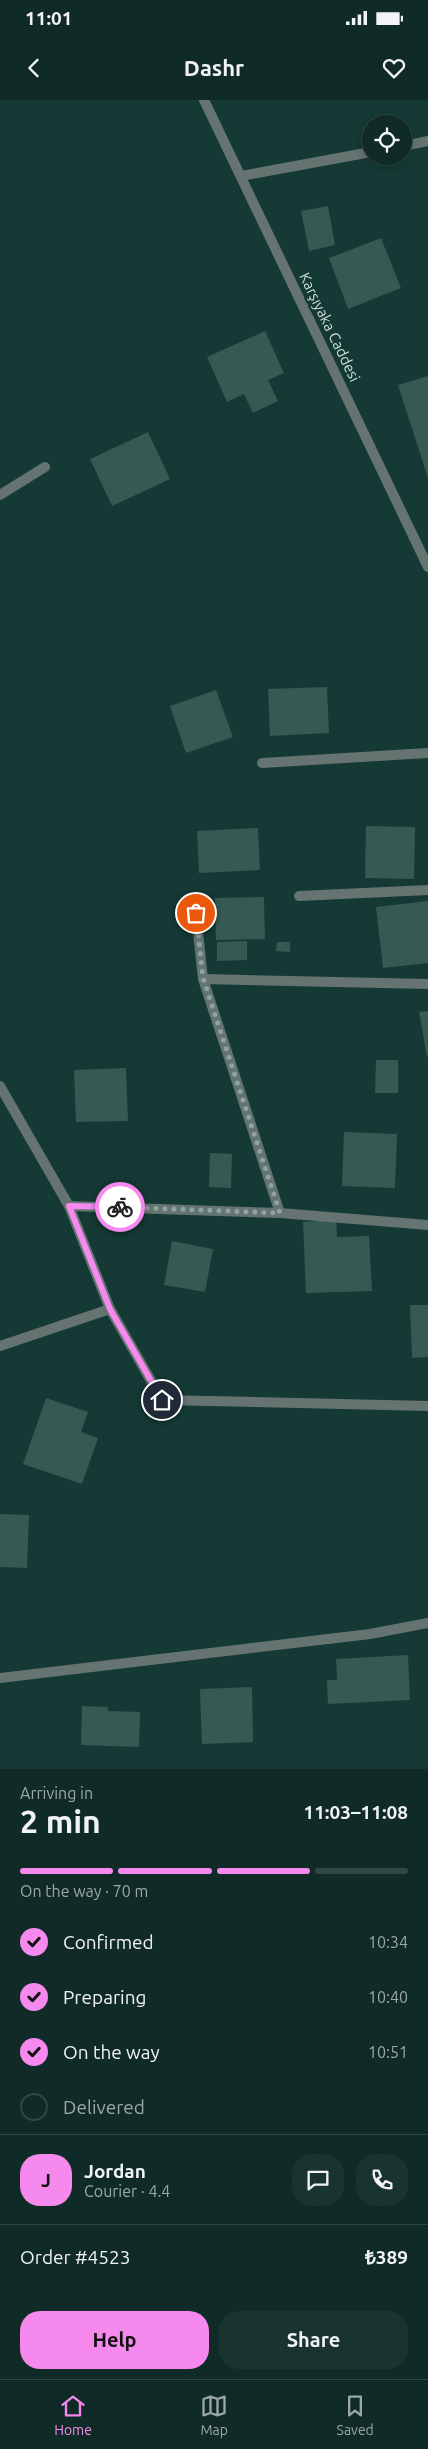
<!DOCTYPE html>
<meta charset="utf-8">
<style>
:root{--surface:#102b27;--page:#19332f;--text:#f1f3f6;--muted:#9ca7a7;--line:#304744;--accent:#f689ed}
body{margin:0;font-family:Ubuntu,sans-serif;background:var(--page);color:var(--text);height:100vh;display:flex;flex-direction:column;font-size:19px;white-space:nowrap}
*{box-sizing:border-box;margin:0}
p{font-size:16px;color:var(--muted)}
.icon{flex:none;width:28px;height:28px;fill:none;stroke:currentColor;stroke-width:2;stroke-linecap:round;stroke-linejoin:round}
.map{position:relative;height:1669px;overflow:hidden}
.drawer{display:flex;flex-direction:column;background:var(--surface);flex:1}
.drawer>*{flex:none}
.tools{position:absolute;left:362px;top:15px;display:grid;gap:10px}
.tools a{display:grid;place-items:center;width:50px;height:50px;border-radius:50%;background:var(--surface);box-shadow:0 2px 8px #0003,0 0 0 1px var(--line);font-size:25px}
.pin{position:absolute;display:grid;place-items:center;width:42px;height:42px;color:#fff;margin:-21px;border:2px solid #fff;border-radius:50%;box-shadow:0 1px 5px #0007}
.courier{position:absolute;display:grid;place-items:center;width:50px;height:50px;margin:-25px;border:4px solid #f689ed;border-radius:50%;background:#fff;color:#222;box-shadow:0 1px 6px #0007}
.summary em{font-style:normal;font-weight:600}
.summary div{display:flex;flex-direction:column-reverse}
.summary{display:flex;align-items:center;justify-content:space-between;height:85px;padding:0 20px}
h1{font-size:32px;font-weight:600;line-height:38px}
.bar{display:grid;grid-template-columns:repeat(4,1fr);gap:8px 5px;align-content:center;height:60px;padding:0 20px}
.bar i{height:6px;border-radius:4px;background:var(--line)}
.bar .on{background:var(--accent)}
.bar p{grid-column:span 4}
.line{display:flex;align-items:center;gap:12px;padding:0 20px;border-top:1px solid var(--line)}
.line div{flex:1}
.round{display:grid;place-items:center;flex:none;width:52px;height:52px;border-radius:20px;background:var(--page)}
ol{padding:0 20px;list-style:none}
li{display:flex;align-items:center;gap:15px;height:55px}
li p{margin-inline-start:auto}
li .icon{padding:5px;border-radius:50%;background:var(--accent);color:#111;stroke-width:4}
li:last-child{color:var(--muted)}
li i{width:28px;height:28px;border:2px solid var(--line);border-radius:50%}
.cta{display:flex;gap:10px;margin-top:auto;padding:10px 20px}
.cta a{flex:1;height:58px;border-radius:20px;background:var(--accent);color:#111;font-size:20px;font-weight:600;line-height:58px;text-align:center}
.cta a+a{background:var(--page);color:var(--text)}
.status{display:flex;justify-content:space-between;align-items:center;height:35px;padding:0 25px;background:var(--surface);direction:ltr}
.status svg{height:14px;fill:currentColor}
header{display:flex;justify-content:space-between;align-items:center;height:65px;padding:0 20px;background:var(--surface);font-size:22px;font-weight:600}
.tab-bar{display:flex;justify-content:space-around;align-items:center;height:70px;border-top:1px solid var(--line);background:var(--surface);font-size:14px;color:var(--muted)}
.tab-bar a{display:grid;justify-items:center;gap:2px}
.tab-bar .on{color:var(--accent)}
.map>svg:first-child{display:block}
.building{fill:#365954}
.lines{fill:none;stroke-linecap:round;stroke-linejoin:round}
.service{stroke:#657471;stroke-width:10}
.minor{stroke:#657471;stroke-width:10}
.tertiary{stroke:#657471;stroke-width:10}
.done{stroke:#8ca5a1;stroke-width:5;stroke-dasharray:0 9}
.route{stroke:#f689ed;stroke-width:6}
.labels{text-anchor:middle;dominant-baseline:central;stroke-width:5;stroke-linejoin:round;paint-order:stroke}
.street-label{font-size:15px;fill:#ccdfdc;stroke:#153934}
</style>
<div class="status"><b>11:01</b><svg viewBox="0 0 49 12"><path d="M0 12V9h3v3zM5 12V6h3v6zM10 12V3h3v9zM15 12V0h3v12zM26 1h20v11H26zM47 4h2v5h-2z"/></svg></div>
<header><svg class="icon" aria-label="back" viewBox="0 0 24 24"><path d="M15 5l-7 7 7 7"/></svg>Dashr<svg class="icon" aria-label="heart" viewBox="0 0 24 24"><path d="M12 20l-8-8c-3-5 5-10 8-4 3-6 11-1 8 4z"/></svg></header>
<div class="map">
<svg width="428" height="1669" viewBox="0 0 428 1669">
<rect width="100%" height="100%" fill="#153934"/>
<g class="building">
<polygon points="328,106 335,145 309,151 301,111"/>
<polygon points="381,138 401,188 348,209 329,158"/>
<polygon points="265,231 284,273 268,280 278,301 253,313 244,294 227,302 207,257"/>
<polygon points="428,276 428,378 398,285"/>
<polygon points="148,332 170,379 112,406 90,359"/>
<polygon points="327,587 329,633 270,636 268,589"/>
<polygon points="216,590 233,637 186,653 170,606"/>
<polygon points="366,726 415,727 414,779 365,778"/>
<polygon points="258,728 260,770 199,773 197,731"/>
<polygon points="264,797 265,839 216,840 215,798"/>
<polygon points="428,801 428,863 383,868 376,807"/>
<polygon points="247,841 247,860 217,861 217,842"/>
<polygon points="277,842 290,842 290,852 276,851"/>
<polygon points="428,911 428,957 427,957 419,912"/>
<polygon points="376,960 398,960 398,993 375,993"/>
<polygon points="126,968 128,1021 76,1022 74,970"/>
<polygon points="344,1032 397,1034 395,1088 342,1086"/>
<polygon points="210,1053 232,1054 231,1088 209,1087"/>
<polygon points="336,1120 337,1137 369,1136 372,1191 306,1193 303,1122"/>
<polygon points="172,1141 213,1149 205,1192 164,1185"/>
<polygon points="410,1205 428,1205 428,1257 412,1258"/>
<polygon points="46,1298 88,1312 81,1332 98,1338 82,1384 23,1364"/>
<polygon points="0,1414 29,1415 27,1468 0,1467"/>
<polygon points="408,1555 410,1600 328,1604 327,1580 337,1580 336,1559"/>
<polygon points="252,1587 253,1642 202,1644 200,1589"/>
<polygon points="82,1606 108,1607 108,1611 140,1612 139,1647 81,1645"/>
</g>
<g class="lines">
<g class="service">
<polyline points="0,395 45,367"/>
<polyline points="196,813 203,879"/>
<polyline points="0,986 69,1106 110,1209 0,1246"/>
</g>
<g class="minor">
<polyline points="404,46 428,41"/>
<polyline points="241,76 371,52"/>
<polyline points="262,663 428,653"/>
<polyline points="299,796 428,790"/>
<polyline points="69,1106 280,1113 428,1125"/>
<polyline points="280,1113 203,879 428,884"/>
<polyline points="110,1209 162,1300 428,1306"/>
<polyline points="0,1578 370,1534 428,1523"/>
</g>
<polyline class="tertiary" points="204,0 428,467"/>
</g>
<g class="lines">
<polyline class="done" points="120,1107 280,1113 203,878 196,813"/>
<polyline class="route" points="120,1107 69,1106 110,1209 162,1300"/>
</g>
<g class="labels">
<g class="street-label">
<text transform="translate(330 227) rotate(64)">Karşıyaka Caddesi</text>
</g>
</g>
</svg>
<div class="tools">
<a><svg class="icon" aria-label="locate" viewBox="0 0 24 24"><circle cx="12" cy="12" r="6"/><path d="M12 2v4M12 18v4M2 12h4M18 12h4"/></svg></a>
</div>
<div class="pin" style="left:196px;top:813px;background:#ea580c"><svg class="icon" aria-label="bag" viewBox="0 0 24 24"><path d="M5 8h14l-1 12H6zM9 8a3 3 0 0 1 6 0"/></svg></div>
<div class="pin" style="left:162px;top:1300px;background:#1f2937"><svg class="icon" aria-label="home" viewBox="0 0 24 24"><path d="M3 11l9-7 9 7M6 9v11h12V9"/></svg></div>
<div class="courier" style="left:120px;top:1107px"><svg class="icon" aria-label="bike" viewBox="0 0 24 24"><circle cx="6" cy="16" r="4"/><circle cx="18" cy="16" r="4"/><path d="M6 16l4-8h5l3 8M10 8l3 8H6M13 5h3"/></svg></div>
</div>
<section class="drawer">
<div class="summary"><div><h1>2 min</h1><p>Arriving in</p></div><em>11:03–11:08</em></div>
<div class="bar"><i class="on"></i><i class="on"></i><i class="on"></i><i></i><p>On the way · 70 m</p></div>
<ol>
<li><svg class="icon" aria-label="check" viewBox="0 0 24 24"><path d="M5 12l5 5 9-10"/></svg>Confirmed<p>10:34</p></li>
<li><svg class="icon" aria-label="check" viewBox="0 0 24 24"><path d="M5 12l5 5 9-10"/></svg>Preparing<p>10:40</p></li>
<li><svg class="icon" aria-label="check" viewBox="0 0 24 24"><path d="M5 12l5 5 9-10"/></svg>On the way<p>10:51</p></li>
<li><i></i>Delivered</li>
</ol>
<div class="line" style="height:90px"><b class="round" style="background:var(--accent);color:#111">J</b><div><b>Jordan</b><p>Courier · 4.4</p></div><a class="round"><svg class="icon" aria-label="chat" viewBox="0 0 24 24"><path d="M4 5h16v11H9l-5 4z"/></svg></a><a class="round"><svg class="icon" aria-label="phone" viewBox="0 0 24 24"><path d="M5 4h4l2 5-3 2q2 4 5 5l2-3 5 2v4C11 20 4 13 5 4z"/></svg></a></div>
<div class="line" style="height:65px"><div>Order #4523</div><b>₺389</b></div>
<div class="cta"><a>Help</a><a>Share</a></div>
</section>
<nav class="tab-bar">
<a class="on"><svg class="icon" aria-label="home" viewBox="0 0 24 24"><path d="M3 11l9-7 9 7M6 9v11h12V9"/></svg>Home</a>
<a><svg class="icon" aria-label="map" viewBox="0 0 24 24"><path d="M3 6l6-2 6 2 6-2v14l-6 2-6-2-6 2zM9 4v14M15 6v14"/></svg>Map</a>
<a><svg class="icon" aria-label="saved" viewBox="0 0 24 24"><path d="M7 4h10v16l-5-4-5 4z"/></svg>Saved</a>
</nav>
